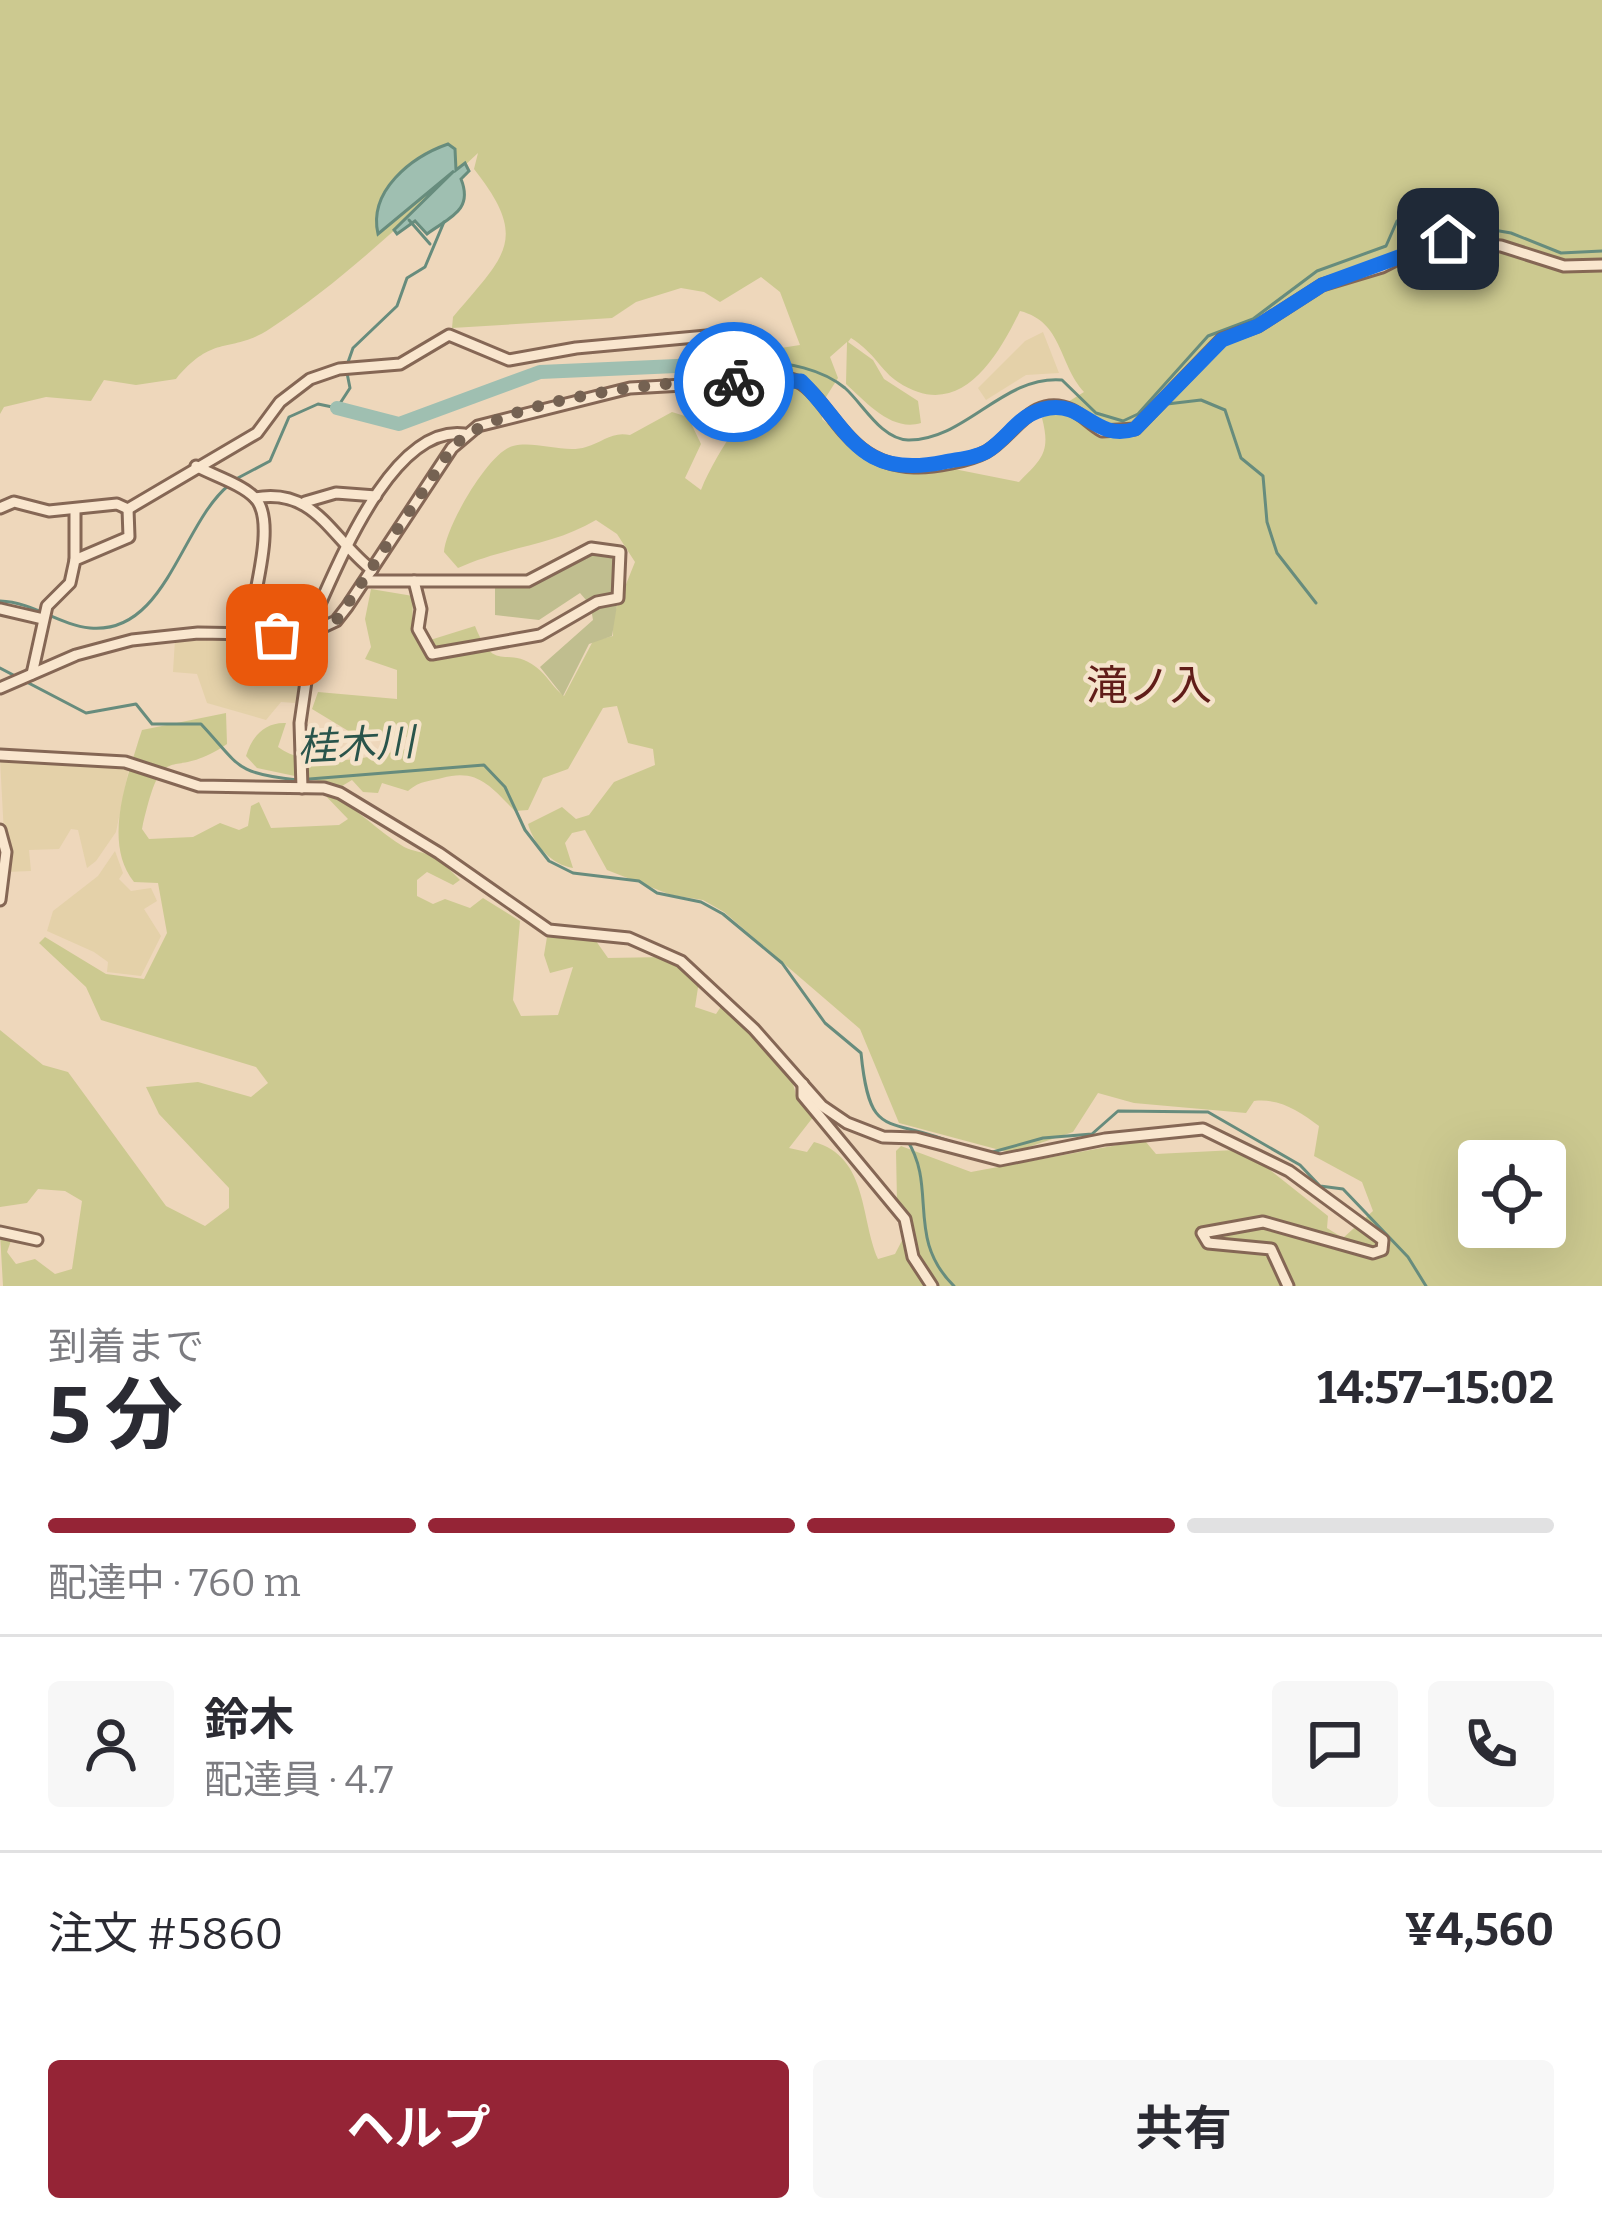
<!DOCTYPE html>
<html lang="ja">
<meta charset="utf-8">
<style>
:root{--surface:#fff;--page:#f7f7f7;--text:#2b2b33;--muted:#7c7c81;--line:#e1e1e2;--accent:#952436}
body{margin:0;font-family:Bitter,"Noto Sans JP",serif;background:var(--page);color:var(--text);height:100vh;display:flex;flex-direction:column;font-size:45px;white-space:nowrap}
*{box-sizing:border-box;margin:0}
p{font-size:39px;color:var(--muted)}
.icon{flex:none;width:66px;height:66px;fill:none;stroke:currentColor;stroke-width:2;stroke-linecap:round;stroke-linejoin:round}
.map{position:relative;height:1286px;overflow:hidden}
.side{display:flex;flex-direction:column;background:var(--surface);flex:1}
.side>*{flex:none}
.buttons{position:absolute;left:1458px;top:1140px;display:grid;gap:24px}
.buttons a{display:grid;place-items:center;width:108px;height:108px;border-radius:12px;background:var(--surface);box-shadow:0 12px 48px #0002;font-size:60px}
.pin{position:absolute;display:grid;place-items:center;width:102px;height:102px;color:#fff;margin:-51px;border-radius:24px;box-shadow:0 6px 18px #0006}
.courier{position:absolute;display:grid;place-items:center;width:120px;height:120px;margin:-60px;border:9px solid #1a73e8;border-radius:50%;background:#fff;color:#222;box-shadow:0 3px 15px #0007}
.headline em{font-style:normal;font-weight:700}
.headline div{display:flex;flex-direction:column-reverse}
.headline{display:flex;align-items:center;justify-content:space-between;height:204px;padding:0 48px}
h1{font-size:78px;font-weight:700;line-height:90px}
.bar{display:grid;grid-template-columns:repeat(4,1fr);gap:18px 12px;align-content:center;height:144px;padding:0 48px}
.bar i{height:15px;border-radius:9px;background:var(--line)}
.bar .selected{background:var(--accent)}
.bar p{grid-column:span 4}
.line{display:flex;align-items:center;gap:30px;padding:0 48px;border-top:3px solid var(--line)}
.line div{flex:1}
.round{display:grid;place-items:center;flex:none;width:126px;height:126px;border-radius:12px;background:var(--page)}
.cta{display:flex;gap:24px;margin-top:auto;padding:24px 48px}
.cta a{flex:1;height:138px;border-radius:12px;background:var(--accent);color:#fff;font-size:48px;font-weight:700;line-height:138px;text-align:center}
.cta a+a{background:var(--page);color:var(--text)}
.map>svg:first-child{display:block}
.farmland{fill:#e4d1a9}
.green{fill:#ccc990;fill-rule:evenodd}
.cemetery{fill:#c0be8f}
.water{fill:#9fbfb1;stroke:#678c7d;stroke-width:3}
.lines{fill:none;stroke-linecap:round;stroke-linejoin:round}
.stream{stroke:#678c7d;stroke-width:3}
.river{stroke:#9fbfb1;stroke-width:14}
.street-casing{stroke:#856755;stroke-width:15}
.street{stroke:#f9e6ce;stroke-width:9}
.done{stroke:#756252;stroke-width:12;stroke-dasharray:0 21.6}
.route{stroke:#1a73e8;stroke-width:15}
.labels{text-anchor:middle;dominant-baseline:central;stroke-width:9;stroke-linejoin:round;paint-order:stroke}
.water-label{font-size:39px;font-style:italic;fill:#29544b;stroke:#f5e3cb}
.quarter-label{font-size:42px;fill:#611d19;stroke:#f5e3cb}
</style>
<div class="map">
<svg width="1602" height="1286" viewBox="0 0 1602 1286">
<rect width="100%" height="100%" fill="#eed7bb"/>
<g class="farmland">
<polygon points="1043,332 1059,373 1026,375 986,400 978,388 1025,341"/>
<polygon points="239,638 240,651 274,653 275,638 306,643 295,703 281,702 266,720 207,703 197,674 173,672 175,639"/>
<polygon points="0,759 129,768 116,832 96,861 87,868 78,830 71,829 59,849 29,850 31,871 6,872"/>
<polygon points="115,851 123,873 119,879 131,891 151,888 157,901 144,909 161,936 141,976 107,972 108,962 94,952 47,931 53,911 98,876"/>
</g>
<path class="green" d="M0,0h1602v1286h-1599l-3,-53 12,5 -5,14 9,12 19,-5 20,15 17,-5 10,-68 -17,-10 -27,-2 -11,14 -27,4v-177l43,35 25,7 98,134 39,20 24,-18v-20l-70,-74 -13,-27 52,-5 53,15 17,-14 -12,-16 -155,-47 -15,-33 -47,-44 6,-6 61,37 38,5 23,-46 -9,-50 -24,-1c-31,-39 -8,-100 5,-143l3,-9 84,-17 1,31c-59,41 -63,-12 -85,85l7,10 44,-2 27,-14 19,7 9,-4 3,-20 8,-4 12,26 68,-3 9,-6 -27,-28c30,11 53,37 80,54 8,6 19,6 28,10 12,5 22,16 31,25l-7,5 -26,-13 -10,8v16l16,8 12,-5 25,9 13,-10 37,23 -7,79 8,16 37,-1 15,-48 -23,6 -6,-18 3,-18 49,4 12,17 57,-1 34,24 -4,26 21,7 6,-9c23,21 73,60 74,93l18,18 -25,32 18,4 7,-10c54,15 46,75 64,117l17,-5 14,-27 -12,-25 -1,-51 5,-5 70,26 163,-30h12l10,12 79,-4 30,16 63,50 -1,12 16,10 30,-27 -11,-29 -48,-26 5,-30c-20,-15 -39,-28 -65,-25l-8,12 -112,-10 -36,-10 -25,39 -62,21 -112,-30 -39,-94 -136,-117 -21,-12 -32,-5 -64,-25 -22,-40 -13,3 -7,10 8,25c-21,-3 -39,-23 -45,-44l34,-17 14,12 13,-4 25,-33 41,-17 -2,-16 -25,-6 -11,-37 -14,2 -35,61 -25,9 -15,32 -13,1c-24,-24 -37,-43 -73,-33 -16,4 -22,3 -34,13l-26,-8 -4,10 -15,-1 -11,-12 -10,6 -85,-18 -11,-12c6,-19 18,-34 40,-33l-8,24c34,25 96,10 135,0l-1,-10 -52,1 -48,-29 6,-17 79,7v-29l-32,-11 6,-12 -6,-28 6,-30 42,7 -1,35 15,10 48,-15c20,50 31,18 61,41 11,8 17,21 28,29l29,-55 20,-5 -1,-17 23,-57 -18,-28 -21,-14c-46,27 -90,26 -138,48l-14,-16c1,-24 45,-101 69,-106 22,-6 52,8 73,1 17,-5 26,-16 44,-12l42,-23 16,5 13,27 -16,34 16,12c20,-50 59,-86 67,-140l32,-5 -20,-53 -19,-15 -41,25 -16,-10 -23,-4 -45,14 -24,16 -160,10 1,-11c52,-62 77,-77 21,-148l4,-16c-66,61 -131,125 -207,175 -40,27 -56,4 -95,51l-40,6 -32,-5 -13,21 -45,-4 -42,10 -4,7zM1020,311c43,11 38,52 64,81l-42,26c9,34 0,41 -23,64l-65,-13h-57l-30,-12 -45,-38 4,-22 12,-19 -8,-21 17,-15 -1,42c21,19 46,48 75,39l-3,-22 -34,-22 -11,-19 -25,-18 3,-4c24,15 30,33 47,44 60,40 98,-21 122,-71zM1479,1161h66v66h-66z"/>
<g class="cemetery">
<polygon points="591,551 618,554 615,594 586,600 580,593 539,620 495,615 495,584 528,584"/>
<polygon points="618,599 612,636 589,644 563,696 540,667 593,620 591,608"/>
</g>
<path class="water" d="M448,144l7,5 1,21 9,-7 4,8 -8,8c13,32 -13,39 -34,55l-12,-13 -18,13 -3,-4 60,-59 -76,63c-10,-43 33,-77 70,-90z"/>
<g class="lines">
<g class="stream">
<polyline points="409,220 430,244"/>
<path d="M758,362c29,0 64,7 87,26 18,16 36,51 63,52 57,1 95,-65 154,-60l34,33 27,8 15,-7 70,-78 45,-17 64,-48 69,-25 11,-25 10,-6 104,18 50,20 41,-2"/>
<polyline points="1167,404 1201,400 1225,410 1241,458 1263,476 1267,522 1277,553 1316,603"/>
<polyline points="236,479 270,461 289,417 318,404 337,408 350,388 346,368 353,348 397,306 407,278 425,267 444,222"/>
<path d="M0,601c33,1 59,24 90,27 76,7 91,-104 139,-143"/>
<path d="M0,668l86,45 50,-9 16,20h49c40,43 33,49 96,56l187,-15 21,22 20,43 24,31 24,12 66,8 18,12 44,9 22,12 59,49 43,60 36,30c9,90 26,62 95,91"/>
<path d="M907,1140c31,48 -2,98 47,146"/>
<polyline points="989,1153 1043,1138 1092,1134 1118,1111 1208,1112 1300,1165 1320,1186 1343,1189 1408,1257 1426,1286"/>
</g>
<polyline class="river" points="337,408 399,424 540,372 745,363"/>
<g class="street-casing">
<g id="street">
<path d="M196,466c16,9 46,18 59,32 23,24 -4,103 -7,137"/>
<path d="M255,498c60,-11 76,40 117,72"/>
<polyline points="305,502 336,493 376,496"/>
<polyline points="0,508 14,502 49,511 117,504 128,509 257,433 280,402 310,379 339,369 400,364 449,335 509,360 576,348 750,332 754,382"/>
<polygon points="591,548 620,552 618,598 597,602 540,635 432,654 418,629 421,609 414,581 528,581"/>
<polyline points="75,560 75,509"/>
<polyline points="366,581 414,581"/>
<polyline points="0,609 43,619"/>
<path d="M306,635c26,-54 82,-211 158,-201"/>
<polyline points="32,674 47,606 70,583 75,560 129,537 128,509"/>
<path d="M0,688l76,-33 56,-15 66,-7 108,2 30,-14 11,-14 105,-159 26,-22 152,-38 161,-9c38,10 49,86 123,88 19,1 55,-6 72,-15 28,-15 45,-60 86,-42 11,5 19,15 30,21l33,-2 87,-90 36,-13 64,-41 60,-18 51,-26 68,5 63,20 38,-1"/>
<polyline points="0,755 125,762 199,786 324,788 340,793 439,853 549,930 629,938 681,961 754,1029 822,1106 847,1123 883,1137 916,1138 1000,1160 1105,1139 1203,1129 1289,1171 1383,1240 1382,1250 1373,1253 1263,1222 1202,1233 1208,1243 1271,1249 1288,1286"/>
<polyline points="302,788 300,723 313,633"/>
<polyline points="0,830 6,852 0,900"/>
<polyline points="803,1084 803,1096 905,1219 913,1257 932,1286"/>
<polyline points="0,1232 37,1240"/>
</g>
</g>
<use href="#street" class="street"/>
</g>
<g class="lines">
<path class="done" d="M277,635h29l30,-14 116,-173c40,-47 220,-71 282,-66"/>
<path class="route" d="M734,382l67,-1c49,48 56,99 143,81 14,-3 34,-4 45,-12 23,-16 30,-37 60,-42 35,-6 47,34 86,21l87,-89 36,-14 64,-41 126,-46"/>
</g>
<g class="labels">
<g class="water-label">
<text transform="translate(356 745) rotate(-3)">桂木川</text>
</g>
<g class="quarter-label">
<text x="1149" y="686">滝ノ入</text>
</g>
</g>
</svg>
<div class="buttons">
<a><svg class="icon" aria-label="locate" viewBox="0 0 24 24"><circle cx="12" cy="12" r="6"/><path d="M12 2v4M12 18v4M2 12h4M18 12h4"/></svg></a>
</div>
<div class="pin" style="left:277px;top:635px;background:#ea580c"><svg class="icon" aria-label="bag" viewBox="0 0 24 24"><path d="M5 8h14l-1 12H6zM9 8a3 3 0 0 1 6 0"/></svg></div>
<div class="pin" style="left:1448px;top:239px;background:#1f2937"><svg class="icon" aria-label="home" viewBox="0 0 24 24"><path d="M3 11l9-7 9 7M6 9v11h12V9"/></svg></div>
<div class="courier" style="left:734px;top:382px"><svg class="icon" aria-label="bike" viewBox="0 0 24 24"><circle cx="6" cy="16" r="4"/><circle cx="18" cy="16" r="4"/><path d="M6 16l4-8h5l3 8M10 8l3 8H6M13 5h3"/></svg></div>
</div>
<section class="side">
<div class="headline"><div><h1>5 分</h1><p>到着まで</p></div><em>14:57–15:02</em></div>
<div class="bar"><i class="selected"></i><i class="selected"></i><i class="selected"></i><i></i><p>配達中 · 760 m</p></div>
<div class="line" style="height:216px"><a class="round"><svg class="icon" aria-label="person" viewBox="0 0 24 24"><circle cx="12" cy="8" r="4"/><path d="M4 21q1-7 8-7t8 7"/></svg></a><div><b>鈴木</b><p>配達員 · 4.7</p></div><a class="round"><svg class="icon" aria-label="chat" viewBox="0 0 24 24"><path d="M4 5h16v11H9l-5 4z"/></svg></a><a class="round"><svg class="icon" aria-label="phone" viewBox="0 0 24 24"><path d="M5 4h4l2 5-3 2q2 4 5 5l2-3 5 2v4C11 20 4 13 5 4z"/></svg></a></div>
<div class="line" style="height:156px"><div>注文 #5860</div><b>¥4,560</b></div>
<div class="cta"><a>ヘルプ</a><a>共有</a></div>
</section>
